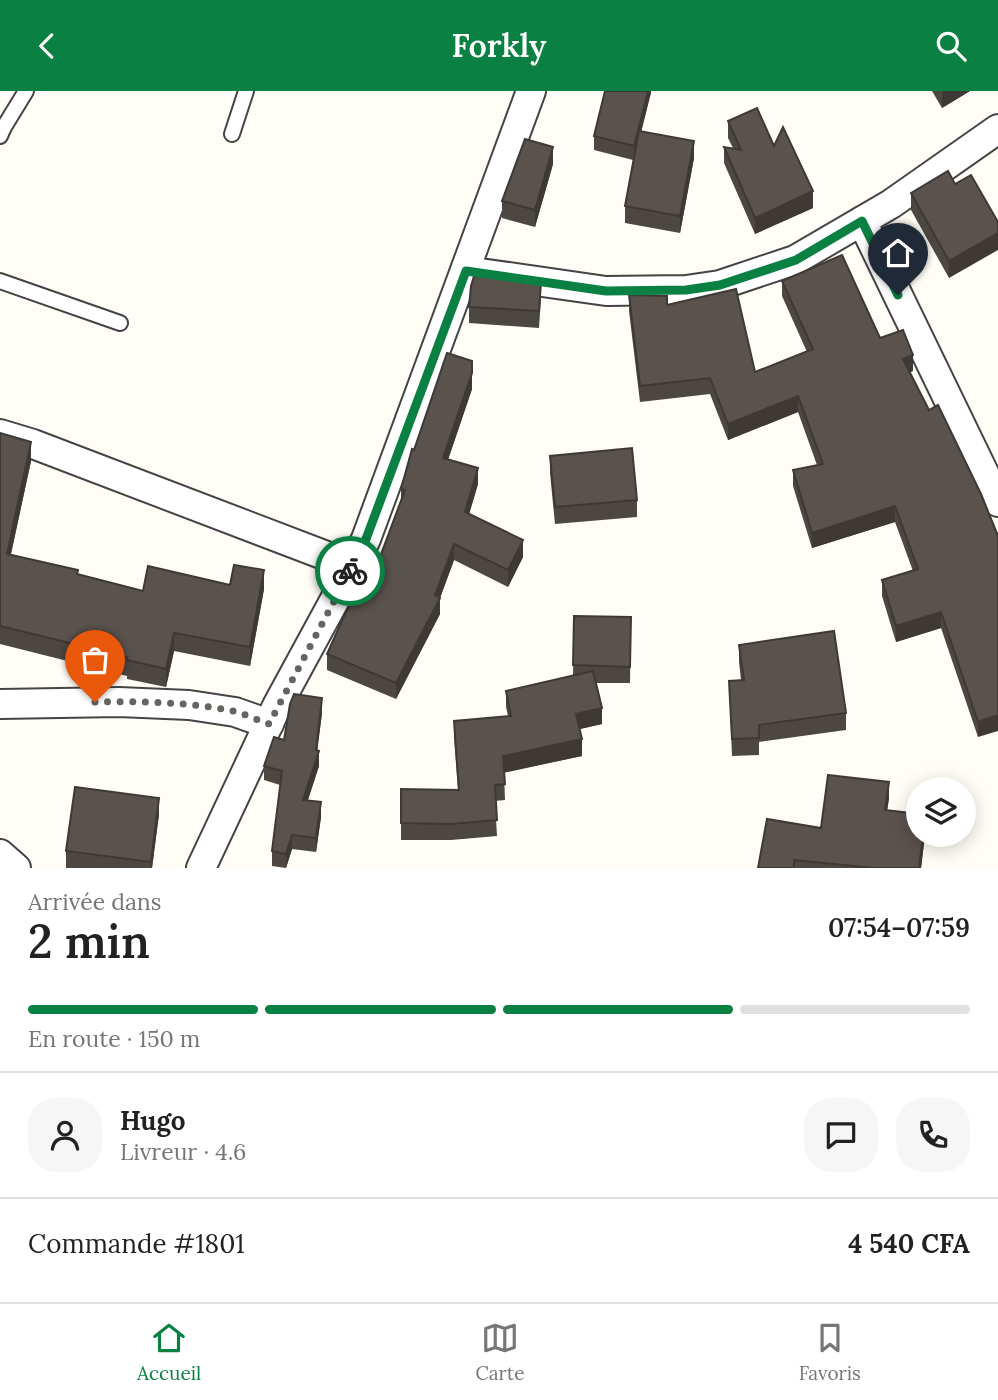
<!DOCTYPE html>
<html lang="fr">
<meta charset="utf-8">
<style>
:root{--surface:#fff;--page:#f6f6f6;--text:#222;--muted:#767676;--line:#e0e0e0;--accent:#0b8043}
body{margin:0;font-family:Lora,serif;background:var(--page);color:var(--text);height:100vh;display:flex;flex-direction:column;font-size:26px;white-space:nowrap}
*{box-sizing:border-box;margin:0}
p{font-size:23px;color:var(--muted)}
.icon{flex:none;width:38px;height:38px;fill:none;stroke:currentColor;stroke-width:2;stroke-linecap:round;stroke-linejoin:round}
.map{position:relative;height:777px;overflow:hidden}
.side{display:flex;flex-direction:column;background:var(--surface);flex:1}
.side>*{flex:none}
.buttons{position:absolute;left:906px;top:686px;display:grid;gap:14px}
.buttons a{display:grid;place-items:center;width:70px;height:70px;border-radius:50%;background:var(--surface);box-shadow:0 4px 18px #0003;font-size:35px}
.pin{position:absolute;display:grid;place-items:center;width:60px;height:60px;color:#fff;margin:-72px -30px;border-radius:50% 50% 50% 0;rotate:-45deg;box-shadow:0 0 7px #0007}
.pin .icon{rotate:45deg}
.courier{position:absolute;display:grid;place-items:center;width:70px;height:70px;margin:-35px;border:5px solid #0b8043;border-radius:50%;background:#fff;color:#222;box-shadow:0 2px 9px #0007}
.overview em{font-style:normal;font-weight:600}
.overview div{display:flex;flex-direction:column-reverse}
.overview{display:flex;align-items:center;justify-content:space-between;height:119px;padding:0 28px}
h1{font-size:46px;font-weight:600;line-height:52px}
.bar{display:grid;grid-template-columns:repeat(4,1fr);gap:10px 7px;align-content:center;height:84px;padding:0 28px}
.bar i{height:9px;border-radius:5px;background:var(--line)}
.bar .active{background:var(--accent)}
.bar p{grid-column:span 4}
.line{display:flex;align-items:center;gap:18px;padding:0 28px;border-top:2px solid var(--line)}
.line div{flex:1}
.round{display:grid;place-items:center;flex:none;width:74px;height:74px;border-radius:28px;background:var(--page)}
header{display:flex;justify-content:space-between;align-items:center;height:91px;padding:0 28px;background:var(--accent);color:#fff;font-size:32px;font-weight:600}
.tabs{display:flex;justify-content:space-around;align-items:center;height:98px;border-top:2px solid var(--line);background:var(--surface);font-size:19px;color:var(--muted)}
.tabs a{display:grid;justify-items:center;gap:4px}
.tabs .active{color:var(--accent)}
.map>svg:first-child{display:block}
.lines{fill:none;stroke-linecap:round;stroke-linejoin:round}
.lane-casing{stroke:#444;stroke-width:18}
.street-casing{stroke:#444;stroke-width:32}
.lane{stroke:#fff;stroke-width:14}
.street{stroke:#fff;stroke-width:28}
.wall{fill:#4d4742}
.shaded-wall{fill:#3f3936}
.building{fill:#5a524d;stroke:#3f3936;stroke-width:2}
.done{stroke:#646461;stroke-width:7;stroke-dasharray:0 12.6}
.route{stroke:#0b8043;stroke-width:9}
</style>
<header><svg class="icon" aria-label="back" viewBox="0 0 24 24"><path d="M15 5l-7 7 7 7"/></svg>Forkly<svg class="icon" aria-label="search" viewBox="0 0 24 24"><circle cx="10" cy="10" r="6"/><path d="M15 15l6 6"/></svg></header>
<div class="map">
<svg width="998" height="777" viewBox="0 0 998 777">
<rect width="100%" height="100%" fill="#fffdf5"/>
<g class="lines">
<g class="lane-casing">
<g id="lane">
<polyline points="232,43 246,0"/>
<polyline points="0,45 4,36 26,0"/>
<polyline points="0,190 120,232"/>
</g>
</g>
<g class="street-casing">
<g id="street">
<polyline points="862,130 998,411"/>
<polyline points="466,180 606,200 686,199 720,194 795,169 891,113 998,38"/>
<polyline points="0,343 33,353 324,464 352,477"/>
<polyline points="0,613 119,611 189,614 235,621 269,633"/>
<polyline points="0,763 16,777"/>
<polyline points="201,777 277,615 352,477 366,448 531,0"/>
</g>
</g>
<use href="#lane" class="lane"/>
<use href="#street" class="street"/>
</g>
<g class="wall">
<polygon points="651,0 641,41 694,67 680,142 625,132 625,115 633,69 594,59 594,45"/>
<polygon points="932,0 970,0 942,17"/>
<polygon points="728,30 774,55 813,117 755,143 724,72 724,56 733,57 728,47"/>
<polygon points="553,73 535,136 502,127 502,110"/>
<polygon points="955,93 949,187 911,119 911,102"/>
<polygon points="782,190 880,247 913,280 910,281 929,319 981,403 978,646 941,537 896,551 882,505 882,489 913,480 895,431 812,457 793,395 793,379 817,374 798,321 728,349 710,303 640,311 629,220 629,204 667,214 755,281 807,261 782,205"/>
<polygon points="541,207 539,237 469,232 469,216"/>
<polygon points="472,298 448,369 478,393 469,423 523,466 508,496 454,469 440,507 440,523 396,608 327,579 327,563 377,474 401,410 401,398 414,359"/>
<polygon points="0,342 31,370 11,463 78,484 143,500 230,494 264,498 250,575 174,560 166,596 127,588 127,585 0,553"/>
<polygon points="550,365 637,409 637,426 555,433 550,382"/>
<polygon points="574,525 631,526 630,592 596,592 602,633 579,638 582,665 504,681 505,709 495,710 497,745 451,749 401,749 401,698 458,699 454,646 454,630 508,625 506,616 506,600 573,585"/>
<polygon points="739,554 846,622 846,639 759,651 759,664 732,665 729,590 741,589 739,571"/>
<polygon points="322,622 317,659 319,675 308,709 321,726 316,761 292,758 286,777 272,775 272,760 280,694 264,689 264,675 284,649"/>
<polygon points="889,707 887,719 925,744 921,777 758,777 821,737"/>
<polygon points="159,723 152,777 66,777 66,760"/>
</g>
<g class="shaded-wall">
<polygon points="648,0 651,0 651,2 634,69 634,55"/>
<polygon points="942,0 970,0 942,17"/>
<polygon points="694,50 694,67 680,142 680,125"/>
<polygon points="553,56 553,73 535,136 535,119"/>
<polygon points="813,100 813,117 755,143 755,127"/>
<polygon points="998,142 998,159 949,187 949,170"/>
<polygon points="913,264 913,280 903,284 903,268"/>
<polygon points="472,282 472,298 443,383 443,367"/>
<polygon points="798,305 798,321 728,349 728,333"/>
<polygon points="31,351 31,370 7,481 7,463"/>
<polygon points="478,377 478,393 465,437 465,421"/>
<polygon points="895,415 895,431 812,457 812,442"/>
<polygon points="523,449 523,466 508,496 508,479"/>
<polygon points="454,453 454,469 440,507 440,523 396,608 396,592 435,504"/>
<polygon points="264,479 264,498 250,575 250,556"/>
<polygon points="941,521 941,537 896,551 896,535"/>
<polygon points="174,542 174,560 166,596 166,578"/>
<polygon points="322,607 322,622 316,670 319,660 319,675 303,723 303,709 316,659"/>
<polygon points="602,617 602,633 576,639 576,623"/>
<polygon points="998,624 998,640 978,646 978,631"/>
<polygon points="582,648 582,665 503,682 503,665"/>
<polygon points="889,691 889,707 885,735 885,719"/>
<polygon points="159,707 159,723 152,777 151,777"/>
<polygon points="321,711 321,726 316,761 316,747"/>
<polygon points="292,744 292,758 286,777 286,763"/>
<polygon points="923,744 925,744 921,777 919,777"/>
</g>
<g class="building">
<polygon points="605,0 648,0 634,55 594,45"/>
<polygon points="757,17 774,55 783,36 813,100 755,127 724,56 741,59 728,30"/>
<polygon points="639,40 694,50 680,125 625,115"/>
<polygon points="525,48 553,56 535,119 502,110"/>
<polygon points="948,80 955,93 971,84 998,131 998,142 949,170 911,102"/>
<polygon points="842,164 880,247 903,239 913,264 903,268 929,319 938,314 981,403 998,445 998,624 978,631 941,521 896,535 882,489 918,478 895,415 812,442 793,379 823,373 798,305 728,333 710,287 640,295 629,204 667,205 667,214 736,198 755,281 813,258 782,190"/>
<polygon points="474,185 517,187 541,191 539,220 469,216 471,195"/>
<polygon points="447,262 472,270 472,282 443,367 478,377 465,421 523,449 508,479 454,453 435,504 440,507 396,592 327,563 345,523 373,471 377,474 405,399 401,398 412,358 414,359"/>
<polygon points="0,342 31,351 7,463 78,479 77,483 143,500 148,475 230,494 234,474 264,479 250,556 174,542 166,578 127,569 127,566 0,535"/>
<polygon points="632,357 637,409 555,416 550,365"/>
<polygon points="574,525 631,526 630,576 573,574"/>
<polygon points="834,540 846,622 759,634 759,647 732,648 729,590 744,589 739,554"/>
<polygon points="593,580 602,617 576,623 582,648 503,665 505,693 495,694 497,729 451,733 401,732 401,698 459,699 454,630 511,625 506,600"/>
<polygon points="294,603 322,607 316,659 319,660 303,709 321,711 316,747 292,744 286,763 272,760 282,680 264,675 274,646 284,649 290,613"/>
<polygon points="828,684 889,691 885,719 919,723 919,744 923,744 919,777 873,777 794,769 794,777 758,777 767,728 821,737"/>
<polygon points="75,696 159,707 151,771 66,760"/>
</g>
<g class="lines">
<path class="done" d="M95,611c45,-1 93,0 138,9 12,3 24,9 36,13l81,-153"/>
<polyline class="route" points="350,480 366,448 466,180 606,200 686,199 720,194 796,169 862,130 898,204"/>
</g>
</svg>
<div class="buttons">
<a><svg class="icon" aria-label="layers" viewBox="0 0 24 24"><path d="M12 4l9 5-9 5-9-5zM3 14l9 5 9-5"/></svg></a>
</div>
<div class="pin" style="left:95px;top:611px;background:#ea580c"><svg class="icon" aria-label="bag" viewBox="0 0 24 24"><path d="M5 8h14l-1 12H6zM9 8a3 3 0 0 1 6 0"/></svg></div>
<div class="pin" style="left:898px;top:204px;background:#1f2937"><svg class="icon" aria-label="home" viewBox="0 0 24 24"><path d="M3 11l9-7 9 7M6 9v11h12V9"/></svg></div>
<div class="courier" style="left:350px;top:480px"><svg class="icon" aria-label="bike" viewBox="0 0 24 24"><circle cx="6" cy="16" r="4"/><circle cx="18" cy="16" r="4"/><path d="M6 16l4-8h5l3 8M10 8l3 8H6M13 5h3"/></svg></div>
</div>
<section class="side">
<div class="overview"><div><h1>2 min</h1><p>Arrivée dans</p></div><em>07:54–07:59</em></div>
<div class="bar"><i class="active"></i><i class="active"></i><i class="active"></i><i></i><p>En route · 150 m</p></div>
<div class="line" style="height:126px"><a class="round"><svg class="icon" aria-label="person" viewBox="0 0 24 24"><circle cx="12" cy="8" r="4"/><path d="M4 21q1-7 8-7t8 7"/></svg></a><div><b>Hugo</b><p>Livreur · 4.6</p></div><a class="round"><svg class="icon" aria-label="chat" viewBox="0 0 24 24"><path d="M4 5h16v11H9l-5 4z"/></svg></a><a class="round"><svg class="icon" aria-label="phone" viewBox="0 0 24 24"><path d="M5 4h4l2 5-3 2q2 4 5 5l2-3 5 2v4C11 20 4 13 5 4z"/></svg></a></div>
<div class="line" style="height:91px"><div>Commande #1801</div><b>4 540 CFA</b></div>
</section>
<nav class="tabs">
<a class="active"><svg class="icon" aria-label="home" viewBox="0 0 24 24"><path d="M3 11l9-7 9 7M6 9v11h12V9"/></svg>Accueil</a>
<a><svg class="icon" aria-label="map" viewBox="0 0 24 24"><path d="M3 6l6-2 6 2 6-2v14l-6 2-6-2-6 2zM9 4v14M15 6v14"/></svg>Carte</a>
<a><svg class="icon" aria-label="saved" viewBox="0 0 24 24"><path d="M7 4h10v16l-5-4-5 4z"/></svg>Favoris</a>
</nav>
